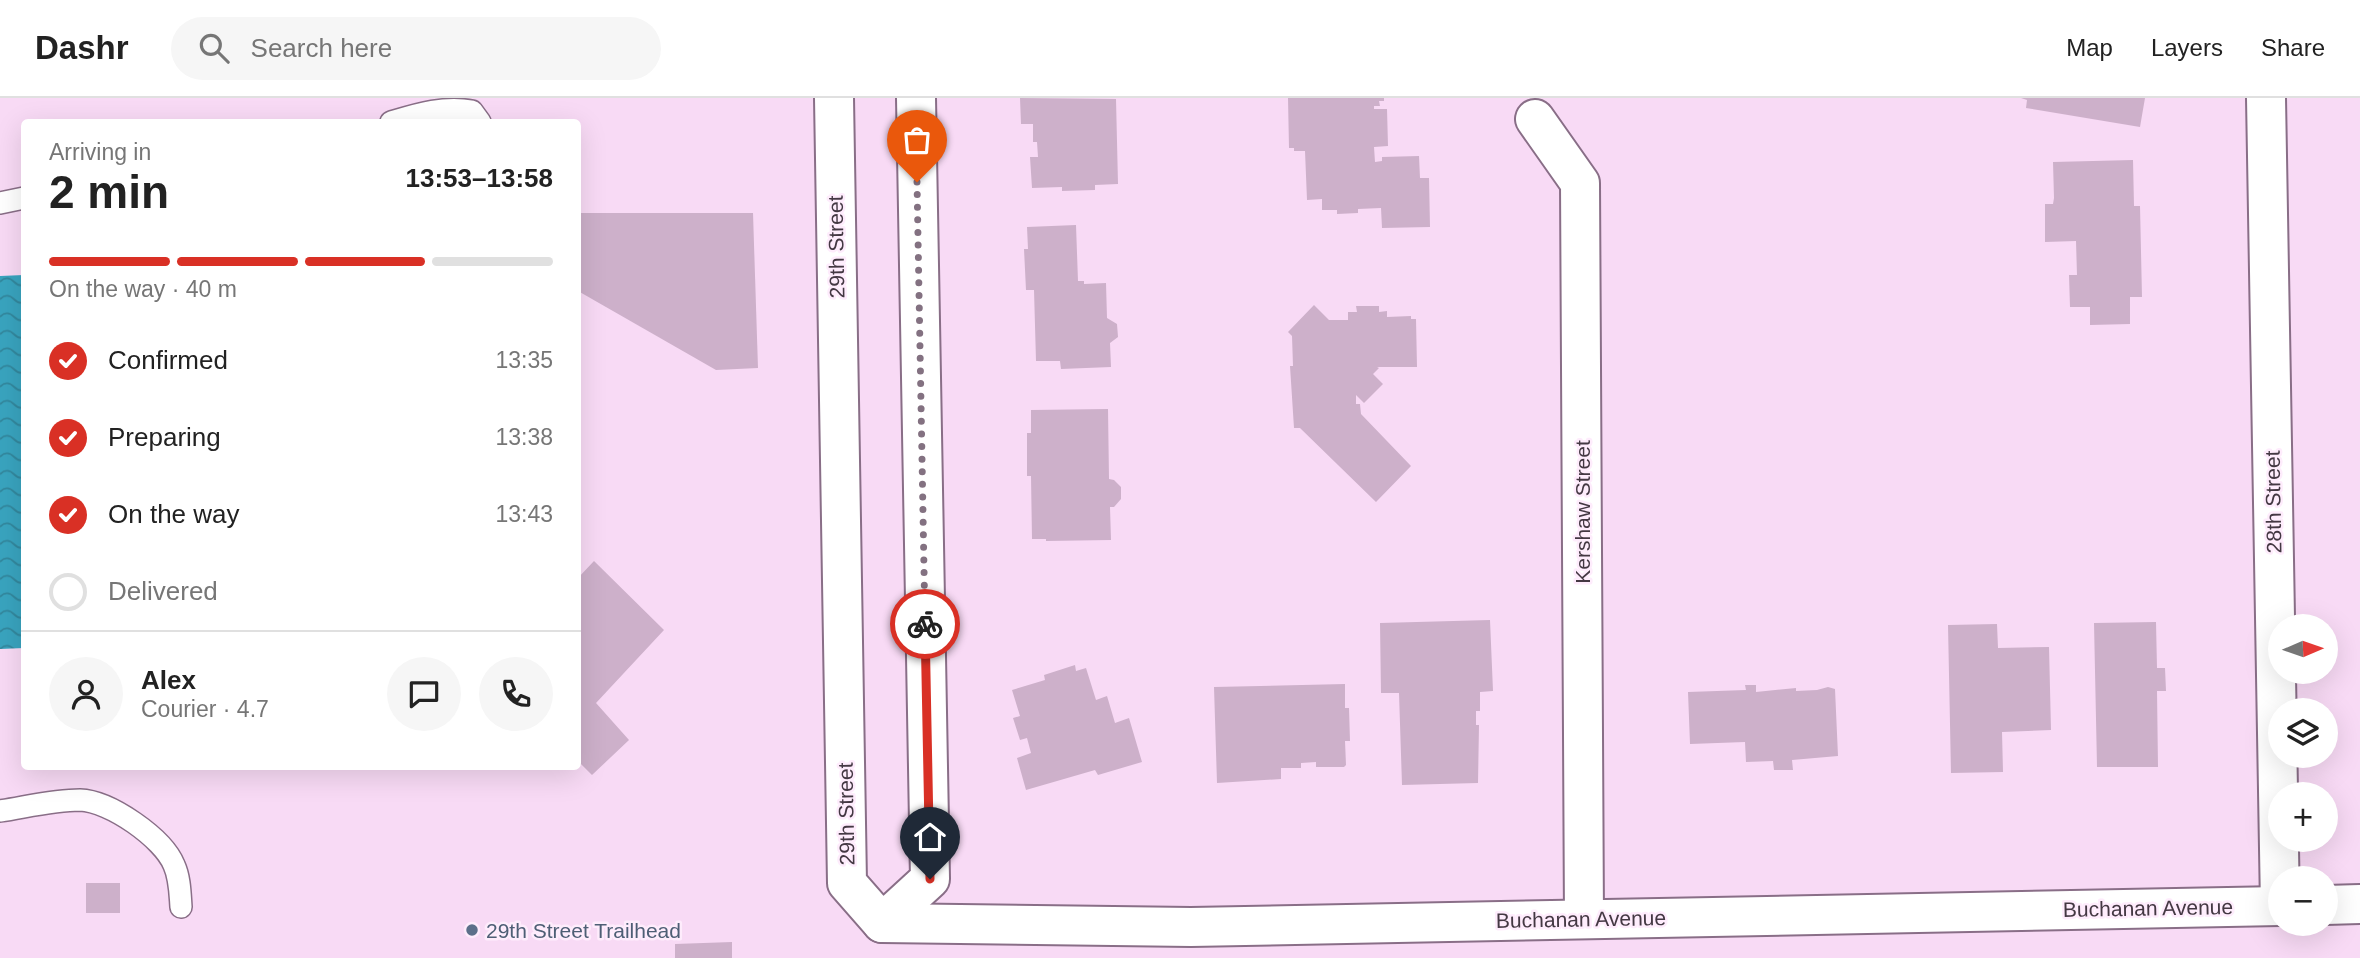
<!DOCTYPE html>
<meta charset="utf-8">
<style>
:root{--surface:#fff;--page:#f6f6f6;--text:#222;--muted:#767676;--line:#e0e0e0;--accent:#d93025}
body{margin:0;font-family:Arial,sans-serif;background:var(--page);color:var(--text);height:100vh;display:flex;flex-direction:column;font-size:26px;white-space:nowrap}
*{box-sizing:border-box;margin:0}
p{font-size:23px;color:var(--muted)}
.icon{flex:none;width:38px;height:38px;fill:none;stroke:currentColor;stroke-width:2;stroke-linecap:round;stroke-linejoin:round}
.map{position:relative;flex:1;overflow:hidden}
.drawer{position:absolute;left:21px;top:21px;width:560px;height:651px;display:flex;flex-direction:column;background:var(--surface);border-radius:7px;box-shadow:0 7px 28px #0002}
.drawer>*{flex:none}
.needle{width:46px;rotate:88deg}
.fabs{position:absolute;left:2268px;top:516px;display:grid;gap:14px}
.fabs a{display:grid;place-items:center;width:70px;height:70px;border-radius:50%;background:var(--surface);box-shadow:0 7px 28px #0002;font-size:35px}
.pin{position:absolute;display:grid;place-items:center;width:60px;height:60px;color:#fff;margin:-72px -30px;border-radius:50% 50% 50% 0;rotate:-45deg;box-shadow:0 0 7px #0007}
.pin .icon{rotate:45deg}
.courier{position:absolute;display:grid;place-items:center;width:70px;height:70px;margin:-35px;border:5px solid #d93025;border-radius:50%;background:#fff;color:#222;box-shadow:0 2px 9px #0007}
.head em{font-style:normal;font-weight:800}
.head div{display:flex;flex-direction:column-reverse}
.head{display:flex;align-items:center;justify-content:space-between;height:119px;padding:0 28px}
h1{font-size:46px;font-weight:800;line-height:52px}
.bar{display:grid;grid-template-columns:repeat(4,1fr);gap:10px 7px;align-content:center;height:84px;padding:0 28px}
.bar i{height:9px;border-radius:5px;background:var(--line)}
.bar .active{background:var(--accent)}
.bar p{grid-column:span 4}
.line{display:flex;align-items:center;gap:18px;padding:0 28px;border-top:2px solid var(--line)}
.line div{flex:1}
.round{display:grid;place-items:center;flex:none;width:74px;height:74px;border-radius:37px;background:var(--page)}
ol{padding:0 28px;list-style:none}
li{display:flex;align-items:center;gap:21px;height:77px}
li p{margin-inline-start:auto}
li .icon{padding:7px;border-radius:50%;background:var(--accent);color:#fff;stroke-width:4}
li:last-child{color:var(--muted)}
li i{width:38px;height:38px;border:4px solid var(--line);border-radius:50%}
header{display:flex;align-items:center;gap:42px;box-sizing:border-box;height:98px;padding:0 35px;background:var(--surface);border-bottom:2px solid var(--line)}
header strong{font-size:33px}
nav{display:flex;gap:38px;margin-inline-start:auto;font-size:24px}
.search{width:490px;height:63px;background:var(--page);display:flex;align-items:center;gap:18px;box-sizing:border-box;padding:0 24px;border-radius:38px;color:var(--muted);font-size:26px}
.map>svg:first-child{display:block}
.water{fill:url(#water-waves)}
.building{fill:#cdb0ca}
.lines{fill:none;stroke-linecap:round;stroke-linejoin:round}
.service-casing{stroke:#896e87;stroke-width:24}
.minor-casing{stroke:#896e87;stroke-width:42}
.tertiary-casing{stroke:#896e87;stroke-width:42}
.service{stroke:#fff;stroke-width:21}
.minor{stroke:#fff;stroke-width:38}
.tertiary{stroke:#fff;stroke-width:38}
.done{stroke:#837181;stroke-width:7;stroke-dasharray:0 12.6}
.route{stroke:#d93025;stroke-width:9}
.service-dot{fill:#5c6f8a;stroke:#feecfc;stroke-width:2.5}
.labels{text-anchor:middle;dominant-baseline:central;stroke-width:5;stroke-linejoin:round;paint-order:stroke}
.street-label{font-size:21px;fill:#443843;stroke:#feecfc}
.service-label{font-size:21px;fill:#4e5e75;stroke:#feecfc;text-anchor:start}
</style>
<header>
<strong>Dashr</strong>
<div class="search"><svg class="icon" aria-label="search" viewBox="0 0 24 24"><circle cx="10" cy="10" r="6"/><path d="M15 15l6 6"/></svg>Search here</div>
<nav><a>Map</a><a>Layers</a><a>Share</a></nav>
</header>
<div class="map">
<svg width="2360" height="860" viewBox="0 0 2360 860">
<defs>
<pattern id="water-waves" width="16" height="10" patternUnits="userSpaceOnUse" patternTransform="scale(1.75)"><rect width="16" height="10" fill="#39a4bf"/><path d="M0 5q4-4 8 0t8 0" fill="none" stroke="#32879d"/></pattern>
</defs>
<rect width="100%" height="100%" fill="#f8daf5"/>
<polygon class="water" points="24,177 24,550 0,551 0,178"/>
<g class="building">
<polygon points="1020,0 1116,1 1118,86 1095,87 1095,92 1062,93 1062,89 1032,90 1030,59 1038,59 1037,44 1033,44 1033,26 1021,26"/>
<polygon points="1288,0 1384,0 1384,3 1379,3 1380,8 1374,8 1374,11 1387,11 1388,48 1374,49 1375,64 1382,63 1382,59 1419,58 1420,80 1429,80 1430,129 1382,130 1381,110 1358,111 1358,115 1337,116 1337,112 1322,112 1322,101 1307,102 1305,53 1294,53 1294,50 1289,50"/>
<polygon points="2021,0 2145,0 2140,29 2026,10 2027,2"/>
<polygon points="2133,62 2134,108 2140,108 2142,199 2130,199 2130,226 2090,227 2090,209 2070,209 2069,177 2077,177 2076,143 2045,144 2045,106 2053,106 2054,100 2053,64"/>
<polygon points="578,115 753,115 758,270 716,272 578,193"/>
<polygon points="1076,127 1078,183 1084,183 1084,186 1106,185 1107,220 1117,226 1118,239 1110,245 1111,269 1061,271 1060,263 1036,263 1034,192 1026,192 1024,151 1028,151 1027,129"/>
<polygon points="1314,207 1329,222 1348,222 1348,214 1357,214 1356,208 1379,208 1379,214 1387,213 1387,219 1411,218 1411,221 1416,221 1417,269 1377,269 1379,270 1373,276 1383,286 1364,305 1356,297 1356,306 1360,306 1361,316 1411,368 1376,404 1300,330 1294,330 1290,268 1293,268 1292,238 1288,234"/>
<polygon points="1108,311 1109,381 1114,382 1121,389 1121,401 1114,409 1110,409 1111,442 1046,443 1046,441 1032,441 1031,378 1027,378 1027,335 1031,335 1031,312"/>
<polygon points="594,463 664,532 596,605 629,642 592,677 578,663 578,480"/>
<polygon points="1490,522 1493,593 1480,594 1480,613 1476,613 1476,627 1479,627 1478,685 1402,687 1399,595 1381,595 1380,525"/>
<polygon points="2156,524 2157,570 2165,570 2166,593 2157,593 2158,669 2097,669 2094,525"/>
<polygon points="1997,526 1998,550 2049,549 2051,632 2002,634 2003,674 1951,675 1948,527"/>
<polygon points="1075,567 1076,573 1086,570 1096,602 1107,598 1115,625 1129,620 1142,664 1098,677 1095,672 1026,692 1017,660 1031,655 1027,640 1020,642 1013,620 1020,618 1012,592 1045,582 1044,577"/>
<polygon points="1345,586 1345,610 1349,610 1350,643 1345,643 1346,667 1344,669 1316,669 1316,664 1301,665 1301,670 1281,670 1281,681 1217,685 1214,589"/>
<polygon points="1745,587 1756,587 1756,594 1796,590 1796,593 1817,592 1828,589 1835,591 1838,658 1792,662 1793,672 1774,672 1773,663 1746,664 1745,644 1690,646 1688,594 1746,592"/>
<rect x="86" y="785" width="34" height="30"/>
<polygon points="732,844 732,860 675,860 675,846"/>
</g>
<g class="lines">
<g class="service-casing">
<g id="service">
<path d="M391,24c27,-8 52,-16 81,-11l8,11"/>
<polyline points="0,105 24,100"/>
<path d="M0,713c26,-4 54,-11 80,-11 30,1 83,38 94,65 6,13 6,28 7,42"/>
</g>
</g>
<g class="minor-casing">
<g id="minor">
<polyline points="2266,0 2280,808"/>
<polyline points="1535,21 1580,85 1584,821"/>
<polyline points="2326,807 2360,806"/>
<polyline points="882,825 1191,829 2280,808"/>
</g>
</g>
<g class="tertiary-casing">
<polyline id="tertiary" points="834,0 847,785 882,825 930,781 916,0"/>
</g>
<use href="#service" class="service"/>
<use href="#minor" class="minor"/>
<use href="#tertiary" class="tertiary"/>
</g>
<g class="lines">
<polyline class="done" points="917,84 925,526"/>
<polyline class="route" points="925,526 930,781"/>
</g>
<circle class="service-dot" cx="472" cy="832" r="7"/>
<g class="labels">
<g class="street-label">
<text transform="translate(836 149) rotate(-91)">29th Street</text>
<text transform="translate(2273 404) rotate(-91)">28th Street</text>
<text transform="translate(1582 414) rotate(-90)">Kershaw Street</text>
<text transform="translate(846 716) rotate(-91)">29th Street</text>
<text transform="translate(2148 810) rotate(-1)">Buchanan Avenue</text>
<text transform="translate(1581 821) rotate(-1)">Buchanan Avenue</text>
</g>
<g class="service-label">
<text x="486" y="832">29th Street Trailhead</text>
</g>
</g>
</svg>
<div class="fabs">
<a><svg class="needle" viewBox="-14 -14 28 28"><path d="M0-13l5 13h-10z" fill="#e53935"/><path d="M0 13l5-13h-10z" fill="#767676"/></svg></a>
<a><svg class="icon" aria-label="layers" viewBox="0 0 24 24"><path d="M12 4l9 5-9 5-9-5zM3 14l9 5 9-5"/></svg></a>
<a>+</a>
<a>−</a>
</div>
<div class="pin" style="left:917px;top:84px;background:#ea580c"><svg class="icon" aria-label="bag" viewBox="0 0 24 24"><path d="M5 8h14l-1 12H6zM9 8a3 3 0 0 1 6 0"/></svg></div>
<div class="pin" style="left:930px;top:781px;background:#1f2937"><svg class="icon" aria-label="home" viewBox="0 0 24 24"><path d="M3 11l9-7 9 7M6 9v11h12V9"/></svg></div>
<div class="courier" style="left:925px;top:526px"><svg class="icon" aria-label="bike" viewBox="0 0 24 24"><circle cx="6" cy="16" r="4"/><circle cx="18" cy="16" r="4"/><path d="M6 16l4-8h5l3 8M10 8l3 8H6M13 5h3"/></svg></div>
<section class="drawer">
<div class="head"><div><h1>2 min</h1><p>Arriving in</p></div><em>13:53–13:58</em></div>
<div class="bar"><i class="active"></i><i class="active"></i><i class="active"></i><i></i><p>On the way · 40 m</p></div>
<ol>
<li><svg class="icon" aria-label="check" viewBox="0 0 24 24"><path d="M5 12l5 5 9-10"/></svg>Confirmed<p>13:35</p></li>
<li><svg class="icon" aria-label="check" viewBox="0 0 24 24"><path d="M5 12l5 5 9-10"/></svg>Preparing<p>13:38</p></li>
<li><svg class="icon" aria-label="check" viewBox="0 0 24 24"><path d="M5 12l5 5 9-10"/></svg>On the way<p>13:43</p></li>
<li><i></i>Delivered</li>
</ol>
<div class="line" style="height:126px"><a class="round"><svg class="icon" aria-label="person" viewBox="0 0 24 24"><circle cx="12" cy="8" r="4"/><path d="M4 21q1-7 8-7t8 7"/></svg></a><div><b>Alex</b><p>Courier · 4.7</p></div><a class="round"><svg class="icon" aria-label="chat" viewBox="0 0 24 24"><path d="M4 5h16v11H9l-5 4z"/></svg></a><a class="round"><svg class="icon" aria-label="phone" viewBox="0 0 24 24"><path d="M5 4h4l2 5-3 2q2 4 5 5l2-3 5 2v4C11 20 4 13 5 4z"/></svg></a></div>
</section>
</div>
